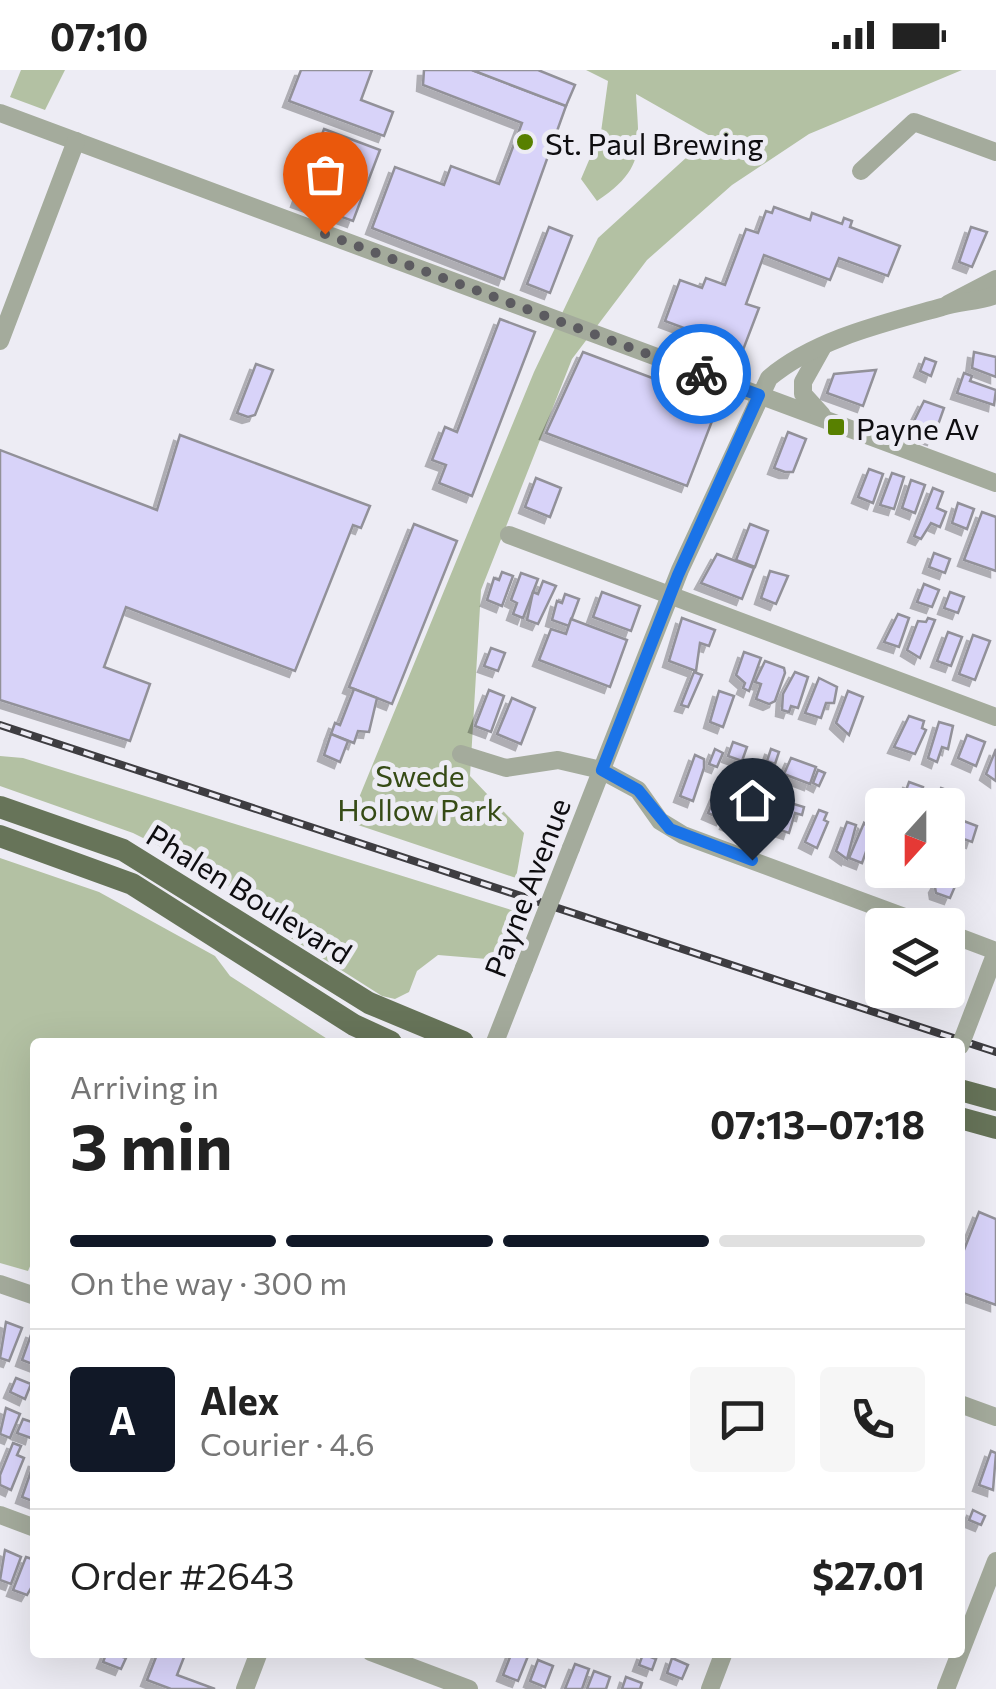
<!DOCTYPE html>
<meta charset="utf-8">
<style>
:root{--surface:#fff;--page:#f6f6f6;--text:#222;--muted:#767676;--line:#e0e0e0;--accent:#111827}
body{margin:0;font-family:Commissioner,sans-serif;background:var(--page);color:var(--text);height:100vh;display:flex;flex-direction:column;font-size:38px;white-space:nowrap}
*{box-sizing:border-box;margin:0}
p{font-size:32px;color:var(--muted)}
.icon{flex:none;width:55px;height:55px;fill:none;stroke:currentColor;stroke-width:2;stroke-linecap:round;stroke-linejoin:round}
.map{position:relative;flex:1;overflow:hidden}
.sheet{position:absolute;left:30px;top:968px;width:935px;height:620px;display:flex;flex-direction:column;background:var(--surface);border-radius:10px;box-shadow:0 10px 40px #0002}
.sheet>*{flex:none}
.needle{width:65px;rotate:201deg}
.tools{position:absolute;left:865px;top:718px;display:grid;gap:20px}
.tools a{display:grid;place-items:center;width:100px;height:100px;border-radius:10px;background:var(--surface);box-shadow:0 10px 40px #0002;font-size:50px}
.pin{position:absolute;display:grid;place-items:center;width:85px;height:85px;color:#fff;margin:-102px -42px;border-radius:50% 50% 50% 0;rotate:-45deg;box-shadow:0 0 10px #0007}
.pin .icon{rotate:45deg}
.courier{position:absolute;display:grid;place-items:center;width:100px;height:100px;margin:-50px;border:8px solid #1a73e8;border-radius:50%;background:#fff;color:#222;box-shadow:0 2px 12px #0007}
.overview em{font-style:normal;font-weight:700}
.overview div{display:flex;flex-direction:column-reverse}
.overview{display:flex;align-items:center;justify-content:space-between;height:170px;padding:0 40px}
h1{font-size:65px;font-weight:700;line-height:75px}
.bar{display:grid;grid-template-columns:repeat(4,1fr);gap:15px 10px;align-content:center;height:120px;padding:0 40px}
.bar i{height:12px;border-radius:8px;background:var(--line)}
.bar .current{background:var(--accent)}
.bar p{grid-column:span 4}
.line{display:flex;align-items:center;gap:25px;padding:0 40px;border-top:2px solid var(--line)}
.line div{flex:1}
.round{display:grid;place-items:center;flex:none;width:105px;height:105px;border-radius:10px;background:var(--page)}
.status{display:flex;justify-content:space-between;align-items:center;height:70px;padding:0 50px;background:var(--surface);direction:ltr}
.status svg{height:28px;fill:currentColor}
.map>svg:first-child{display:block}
.green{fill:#b3c1a3}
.building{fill:#d8d3f9;stroke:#929199;stroke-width:2.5;filter:url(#shadow)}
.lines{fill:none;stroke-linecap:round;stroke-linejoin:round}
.minor{stroke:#a4ab9c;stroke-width:18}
.major{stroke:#677459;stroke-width:22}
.rail-casing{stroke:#3e3d41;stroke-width:8}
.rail{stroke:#edecf4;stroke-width:4;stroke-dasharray:11;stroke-linecap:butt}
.minor-bridge{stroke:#a4ab9c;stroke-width:18}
.done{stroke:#5c5b60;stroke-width:10;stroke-dasharray:0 18}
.route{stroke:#1a73e8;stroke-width:12}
.poi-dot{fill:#588000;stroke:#edecf4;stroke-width:4}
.labels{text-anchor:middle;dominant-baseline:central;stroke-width:10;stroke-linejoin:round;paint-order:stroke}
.poi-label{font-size:30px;fill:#0e0d10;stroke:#edecf4;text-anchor:start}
.park-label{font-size:30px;fill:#364b16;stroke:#edecf4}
.street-label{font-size:30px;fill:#0e0d10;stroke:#edecf4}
</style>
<div class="status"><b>07:10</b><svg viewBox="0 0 49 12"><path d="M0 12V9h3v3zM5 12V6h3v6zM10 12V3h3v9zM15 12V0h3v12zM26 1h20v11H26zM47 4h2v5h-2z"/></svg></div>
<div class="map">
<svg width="996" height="1619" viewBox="0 0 996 1619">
<defs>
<filter id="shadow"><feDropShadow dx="-6" dy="6" stdDeviation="0" flood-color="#0004"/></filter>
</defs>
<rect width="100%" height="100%" fill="#edecf4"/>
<g class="green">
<polygon points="21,0 65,0 45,40 10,27"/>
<path d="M586,0h376l-153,64 -77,51 -85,75 -75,99 -91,231 -11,186 54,57 -8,45 -167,-56 185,-450 64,-134 112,-102 -74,-42c3,55 10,74 -39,107l-16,-22 20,-47 7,-51z"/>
<polygon points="0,686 23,688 518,842 499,890 438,885 417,901 409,922 395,929 382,926 286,865 260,836 185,789 133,763 0,716"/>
<polygon points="0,788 99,822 146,848 215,886 230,906 332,972 35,972 35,1185 28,1201 0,1193"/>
</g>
<g class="building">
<polygon points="301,0 372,0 361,30 393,42 384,66 289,31"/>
<polygon points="424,0 472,0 566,36 504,209 372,158 395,97 444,115 451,96 499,114 522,53 423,15"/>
<polygon points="472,0 538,0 575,15 566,36"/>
<polygon points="324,59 380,80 353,151 297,131"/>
<polygon points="774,137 810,150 812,143 842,154 844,148 852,151 850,157 900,176 888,206 839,188 830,210 764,185 746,234 759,238 743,280 665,251 680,210 702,218 706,208 725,215 746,159 758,163 766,141 772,143"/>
<polygon points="549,157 572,166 550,223 527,214"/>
<polygon points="971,157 987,162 972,197 959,192"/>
<polygon points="500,249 535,262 472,426 439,413 446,395 432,390 445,357 457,362"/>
<polygon points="583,282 719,333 687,416 546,363"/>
<polygon points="974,282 996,287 996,307 972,298"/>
<polygon points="925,288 936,292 931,306 920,301"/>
<polygon points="256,294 273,300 255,345 248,347 237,343"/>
<polygon points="876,300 863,336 827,323 834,304"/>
<polygon points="964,303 972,306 970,311 996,320 994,335 957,323"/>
<polygon points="924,331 944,338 933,369 909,361"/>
<polygon points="788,362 806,369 793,402 785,402 774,398"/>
<polygon points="180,365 370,436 361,458 353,455 295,601 126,537 104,597 150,614 130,671 0,630 0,380 157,440"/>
<polygon points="869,399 883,404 873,433 858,427"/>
<polygon points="892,403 904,407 894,439 880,435"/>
<polygon points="536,408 561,418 550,447 525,437"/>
<polygon points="911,410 925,415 915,443 902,438"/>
<polygon points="933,418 943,422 937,438 946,442 940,457 931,453 921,469 914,466"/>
<polygon points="958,433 974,439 967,459 952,453"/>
<polygon points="982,442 996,447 996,501 964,490"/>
<polygon points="414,454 457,471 392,634 349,617"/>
<polygon points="750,454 768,461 755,497 736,490"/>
<polygon points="934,483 950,489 945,503 929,497"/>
<polygon points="717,484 754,498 742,529 701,513"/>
<polygon points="770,501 788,506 776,534 761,528"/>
<polygon points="502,502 513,506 502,536 487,530 494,508 499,510"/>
<polygon points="521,503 538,509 523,548 513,544 517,533 511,530"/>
<polygon points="543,511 556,516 538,554 527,550 533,522 538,524"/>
<polygon points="924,514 939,520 932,537 917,532"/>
<polygon points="602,522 640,536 631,561 593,547"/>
<polygon points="950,522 964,527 958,543 944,538"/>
<polygon points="565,524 579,529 569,556 552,550 557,531 562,533"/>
<polygon points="898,544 909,548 899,577 884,572"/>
<polygon points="682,548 715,560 709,576 700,573 696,601 669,591"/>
<polygon points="928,548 935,550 920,588 907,580 918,551 926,552"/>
<polygon points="571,549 627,570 610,617 539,590 551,559 566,564"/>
<polygon points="948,562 962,567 951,596 937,591"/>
<polygon points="973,565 990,571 975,610 959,604"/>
<polygon points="491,578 505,583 498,601 484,596"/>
<polygon points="744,582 761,588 749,621 743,618 745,613 736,605"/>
<polygon points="765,591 784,598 785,603 775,631 769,634 756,629 761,614 755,612"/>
<polygon points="694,602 702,605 688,637 681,635"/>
<polygon points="795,602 808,607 798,638 791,636 789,642 782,640 783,624"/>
<polygon points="819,608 837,617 834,633 826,633 821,648 805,643"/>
<polygon points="354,619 377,628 369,662 358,661 354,673 331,664 335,653 340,655"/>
<polygon points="489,620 504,626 491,662 475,656"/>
<polygon points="719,621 734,626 723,657 710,652"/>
<polygon points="848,621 863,627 849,665 836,653"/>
<polygon points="512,628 535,638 521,674 497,664"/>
<polygon points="909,646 924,651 922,658 926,660 915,684 894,677"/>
<polygon points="939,652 953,656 948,679 942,677 937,692 928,688"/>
<polygon points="331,664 348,671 340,692 324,685"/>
<polygon points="967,665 985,672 976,696 958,688"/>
<polygon points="733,672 747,677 742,691 728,686"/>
<polygon points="715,679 723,683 717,697 709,694"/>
<polygon points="771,679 779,682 775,694 767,691"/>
<polygon points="996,679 996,711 986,704"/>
<polygon points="695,685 704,689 704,698 693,731 680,726"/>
<polygon points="791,688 816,697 810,714 784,704"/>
<polygon points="818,700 825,703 819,716 813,713"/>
<polygon points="722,711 734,721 722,749 708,743"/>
<polygon points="909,712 923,717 919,731 904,726"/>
<polygon points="740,715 754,720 740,759 726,753"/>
<polygon points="762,718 774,723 759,763 746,758"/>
<polygon points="941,718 957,724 951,740 935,734"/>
<polygon points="787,732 804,737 802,745 795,743 789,763 777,759"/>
<polygon points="819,740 827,743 824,750 828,752 817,778 805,772"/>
<polygon points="961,750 977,756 972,772 955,766"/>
<polygon points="847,752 856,755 847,789 836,781"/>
<polygon points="864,753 873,762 862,793 849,788"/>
<polygon points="948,794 962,800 950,828 936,823 935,817"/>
<polygon points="979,1142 996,1149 996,1235 960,1222 960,1190"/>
<polygon points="6,1252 22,1258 9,1291 0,1288"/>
<polygon points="32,1262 35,1263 35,1295 22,1290"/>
<polygon points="16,1308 31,1314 25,1329 10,1322"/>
<polygon points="6,1338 20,1344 10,1368 0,1364"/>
<polygon points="23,1349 35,1353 31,1368 17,1363"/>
<polygon points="13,1373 21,1376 17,1385 24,1388 11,1420 0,1415 0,1405"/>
<polygon points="991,1381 996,1383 993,1420 979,1415"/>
<polygon points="35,1390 35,1432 22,1427"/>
<polygon points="973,1440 985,1446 981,1455 969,1450"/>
<polygon points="5,1480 21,1487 11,1514 0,1510"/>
<polygon points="26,1487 35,1490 35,1511 27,1525 13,1520"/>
<polygon points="107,1582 126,1588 121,1599 103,1592"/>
<polygon points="158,1582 186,1582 177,1605 215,1619 171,1619 147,1610"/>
<polygon points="512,1582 528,1586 518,1611 503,1605"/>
<polygon points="643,1584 656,1589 652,1600 639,1595"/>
<polygon points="672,1588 688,1595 682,1609 667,1603"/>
<polygon points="538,1590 553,1596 545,1617 530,1611"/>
<polygon points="575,1594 589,1599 582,1619 565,1619"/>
<polygon points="594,1601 610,1607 606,1619 587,1619"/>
<polygon points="626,1607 642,1613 640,1619 622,1619"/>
</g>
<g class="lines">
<g class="minor">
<polyline points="0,43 996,413"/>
<polyline points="861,101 914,52 996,82"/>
<polyline points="948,234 996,209"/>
<polyline points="0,271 76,71"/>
<polyline points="822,278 803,312 803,324 822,345"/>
<polyline points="509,465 996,647"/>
<polyline points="461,684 506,698 558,690 601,700 638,720 660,751 683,765 926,855"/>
<path d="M571,778l109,-278 89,-192c46,-39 116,-55 173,-71 18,-6 36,-5 54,-12"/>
<polyline points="948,863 996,881"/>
<polyline points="495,972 524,898"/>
<polyline points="0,1214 35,1226"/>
<polyline points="960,1334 996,1347"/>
<polyline points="0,1445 35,1458"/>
<polyline points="371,1582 469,1619"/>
<polyline points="245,1619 259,1582"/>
<polyline points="710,1619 724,1582"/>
<polyline points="946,1619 996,1491"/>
</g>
<g class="major">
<polyline points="0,737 123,780 369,933 463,972"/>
<polyline points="0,766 132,814 354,955 391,972"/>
<polyline points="960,1020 996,1030"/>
<polyline points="960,1048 996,1058"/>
</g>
<g class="rail-casing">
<polyline id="rail" points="0,655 996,982"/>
</g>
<use href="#rail" class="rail"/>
<g class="minor-bridge">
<polyline points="524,898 571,778"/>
<polyline points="960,976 996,882"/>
</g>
</g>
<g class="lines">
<polyline class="done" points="325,164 701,304"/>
<polyline class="route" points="701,304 759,325 678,505 602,700 638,720 670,759 752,790"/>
</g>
<g class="poi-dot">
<circle cx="525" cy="72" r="10"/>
<rect x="826" y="347" width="20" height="20" rx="5"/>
</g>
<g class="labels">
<g class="poi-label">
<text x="545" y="72">St. Paul Brewing</text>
<text x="856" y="357">Payne Av</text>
</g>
<g class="park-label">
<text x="420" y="704">Swede<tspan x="420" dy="34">Hollow Park</tspan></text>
</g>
<g class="street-label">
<text transform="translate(526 817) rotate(-69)">Payne Avenue</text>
<text transform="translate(250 823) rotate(32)">Phalen Boulevard</text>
</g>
</g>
</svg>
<div class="tools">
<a><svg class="needle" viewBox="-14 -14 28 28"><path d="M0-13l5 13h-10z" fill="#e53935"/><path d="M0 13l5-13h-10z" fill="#767676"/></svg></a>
<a><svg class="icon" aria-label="layers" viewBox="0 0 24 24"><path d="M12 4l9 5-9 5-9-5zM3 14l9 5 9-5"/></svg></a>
</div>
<div class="pin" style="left:325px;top:164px;background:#ea580c"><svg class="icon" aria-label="bag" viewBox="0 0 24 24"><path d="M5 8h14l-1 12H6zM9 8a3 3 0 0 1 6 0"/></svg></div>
<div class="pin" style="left:752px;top:790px;background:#1f2937"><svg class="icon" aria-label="home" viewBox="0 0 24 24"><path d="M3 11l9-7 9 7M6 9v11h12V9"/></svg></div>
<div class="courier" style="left:701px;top:304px"><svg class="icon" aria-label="bike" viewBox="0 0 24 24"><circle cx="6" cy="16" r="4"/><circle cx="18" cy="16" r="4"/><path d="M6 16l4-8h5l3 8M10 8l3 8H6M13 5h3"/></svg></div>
<section class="sheet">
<div class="overview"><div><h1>3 min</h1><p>Arriving in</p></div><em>07:13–07:18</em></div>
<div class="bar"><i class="current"></i><i class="current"></i><i class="current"></i><i></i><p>On the way · 300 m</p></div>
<div class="line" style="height:180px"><b class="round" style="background:var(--accent);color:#fff">A</b><div><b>Alex</b><p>Courier · 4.6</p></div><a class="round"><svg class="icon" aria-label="chat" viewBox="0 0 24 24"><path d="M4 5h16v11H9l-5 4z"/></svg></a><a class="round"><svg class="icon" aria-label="phone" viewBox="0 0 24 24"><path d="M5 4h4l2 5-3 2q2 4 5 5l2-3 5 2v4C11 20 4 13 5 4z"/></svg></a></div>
<div class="line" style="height:130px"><div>Order #2643</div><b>$27.01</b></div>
</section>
</div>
